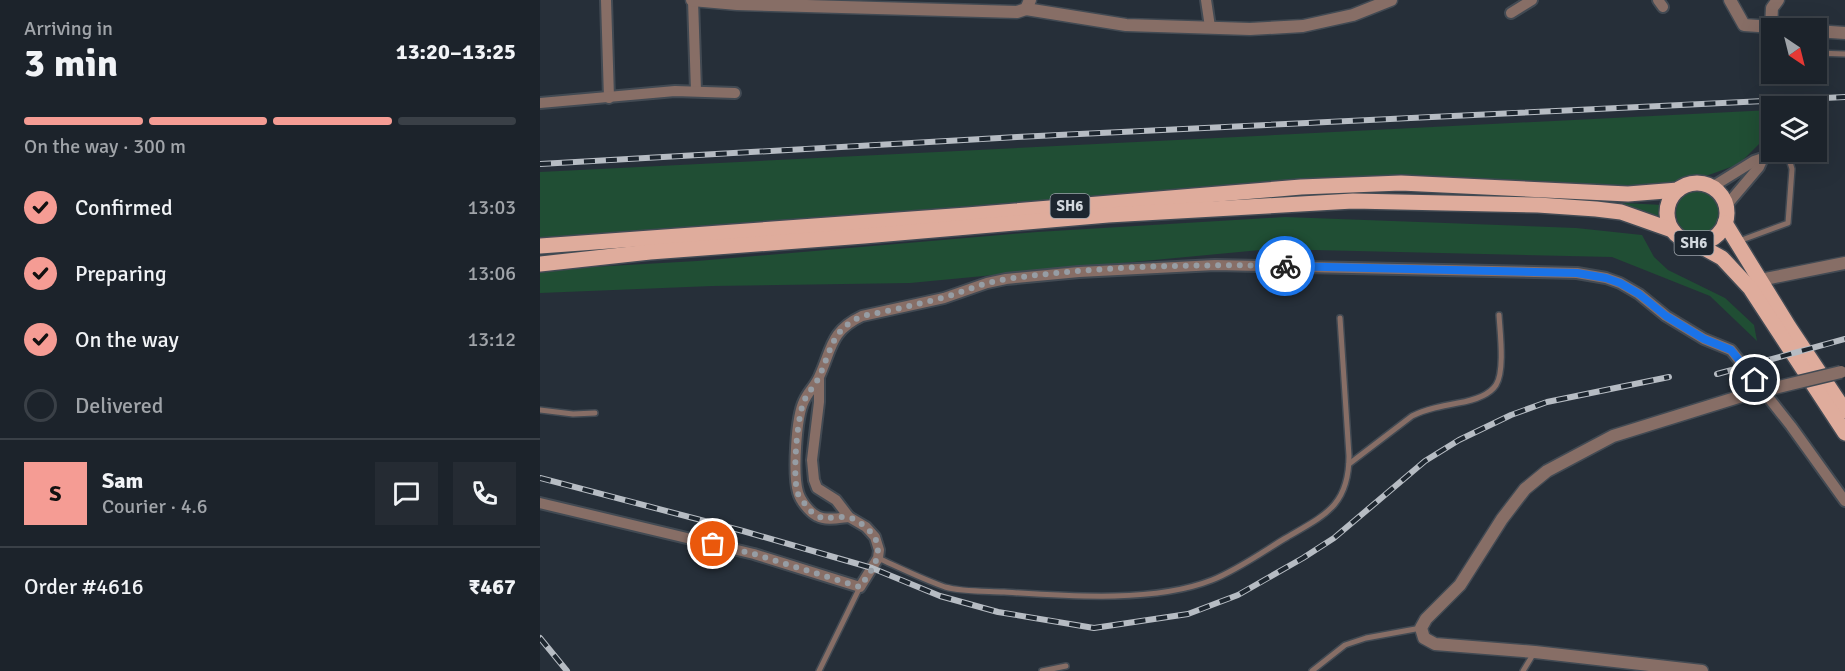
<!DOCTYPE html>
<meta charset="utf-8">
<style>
:root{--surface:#1c232b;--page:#252b33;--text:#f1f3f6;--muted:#a0a4a9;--line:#3a4047;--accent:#f59c94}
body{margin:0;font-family:Signika,sans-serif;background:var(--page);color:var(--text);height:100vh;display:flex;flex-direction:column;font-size:22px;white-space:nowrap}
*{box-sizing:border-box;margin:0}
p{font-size:20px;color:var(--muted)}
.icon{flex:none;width:33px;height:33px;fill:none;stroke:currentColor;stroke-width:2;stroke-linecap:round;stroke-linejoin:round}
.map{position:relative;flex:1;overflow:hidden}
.panel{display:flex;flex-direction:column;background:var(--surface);width:540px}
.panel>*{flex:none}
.needle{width:39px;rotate:145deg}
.buttons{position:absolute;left:1221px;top:18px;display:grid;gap:12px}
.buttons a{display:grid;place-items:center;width:66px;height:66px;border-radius:0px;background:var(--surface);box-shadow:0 6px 24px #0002,0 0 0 2px var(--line);font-size:30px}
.pin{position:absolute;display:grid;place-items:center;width:51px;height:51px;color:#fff;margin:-26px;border:3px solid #fff;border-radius:50%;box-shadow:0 2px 6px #0007}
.courier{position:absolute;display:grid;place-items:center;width:60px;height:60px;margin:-30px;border:4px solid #1a73e8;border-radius:50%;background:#fff;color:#222;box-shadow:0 2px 8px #0007}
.head em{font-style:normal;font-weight:700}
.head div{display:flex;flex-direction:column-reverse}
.head{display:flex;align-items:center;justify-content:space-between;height:102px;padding:0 24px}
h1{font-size:39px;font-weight:700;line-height:45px}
.bar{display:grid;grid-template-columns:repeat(4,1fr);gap:9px 6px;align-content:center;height:72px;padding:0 24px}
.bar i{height:8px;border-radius:4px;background:var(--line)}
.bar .current{background:var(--accent)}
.bar p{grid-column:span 4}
.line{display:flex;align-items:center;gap:15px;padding:0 24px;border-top:2px solid var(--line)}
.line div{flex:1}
.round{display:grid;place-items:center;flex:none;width:63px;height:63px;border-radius:0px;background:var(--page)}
ol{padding:0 24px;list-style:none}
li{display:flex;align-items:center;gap:18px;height:66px}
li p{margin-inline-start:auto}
li .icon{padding:6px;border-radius:50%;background:var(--accent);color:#111;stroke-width:4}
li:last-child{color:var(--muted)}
li i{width:33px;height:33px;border:3px solid var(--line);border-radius:50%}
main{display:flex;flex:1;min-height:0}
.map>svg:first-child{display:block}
.green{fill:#204e34}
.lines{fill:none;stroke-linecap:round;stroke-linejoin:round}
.service-casing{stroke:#424a53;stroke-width:8}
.minor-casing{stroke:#424a53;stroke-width:14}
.tertiary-casing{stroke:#424a53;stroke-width:15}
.primary-casing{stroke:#424a53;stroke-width:18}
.service{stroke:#876e66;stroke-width:5}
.minor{stroke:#876e66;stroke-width:10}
.tertiary{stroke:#876e66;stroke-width:12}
.primary{stroke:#dfac9c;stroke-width:15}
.rail-casing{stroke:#b6bcc3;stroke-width:6}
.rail{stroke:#1d262f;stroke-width:4;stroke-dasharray:11;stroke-linecap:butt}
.tertiary-bridge-casing{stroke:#424a53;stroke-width:15;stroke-linecap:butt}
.tertiary-bridge{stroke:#876e66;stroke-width:12}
.done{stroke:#969da4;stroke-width:6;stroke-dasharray:0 10.8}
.route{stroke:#1a73e8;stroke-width:8}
.labels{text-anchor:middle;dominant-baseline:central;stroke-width:4.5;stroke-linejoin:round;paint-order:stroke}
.shield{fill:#1d262f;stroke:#9ca3aa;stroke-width:1.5}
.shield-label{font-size:15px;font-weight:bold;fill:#d2d8de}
</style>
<main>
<section class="panel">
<div class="head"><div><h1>3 min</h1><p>Arriving in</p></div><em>13:20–13:25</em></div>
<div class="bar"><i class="current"></i><i class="current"></i><i class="current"></i><i></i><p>On the way · 300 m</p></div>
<ol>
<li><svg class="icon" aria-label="check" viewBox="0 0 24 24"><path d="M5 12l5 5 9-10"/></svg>Confirmed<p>13:03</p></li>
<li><svg class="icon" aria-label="check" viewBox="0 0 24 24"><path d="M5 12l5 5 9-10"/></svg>Preparing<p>13:06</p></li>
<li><svg class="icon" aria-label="check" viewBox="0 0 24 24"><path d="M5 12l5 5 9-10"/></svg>On the way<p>13:12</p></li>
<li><i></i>Delivered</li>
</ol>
<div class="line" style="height:108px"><b class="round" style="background:var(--accent);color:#111">S</b><div><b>Sam</b><p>Courier · 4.6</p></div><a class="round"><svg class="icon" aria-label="chat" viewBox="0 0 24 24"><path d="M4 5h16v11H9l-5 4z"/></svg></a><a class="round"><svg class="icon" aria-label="phone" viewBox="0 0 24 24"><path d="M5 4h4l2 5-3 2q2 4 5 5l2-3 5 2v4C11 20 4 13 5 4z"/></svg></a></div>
<div class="line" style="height:78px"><div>Order #4616</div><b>₹467</b></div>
</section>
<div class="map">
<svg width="1305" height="671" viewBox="0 0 1305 671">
<rect width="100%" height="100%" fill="#262f39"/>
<g class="green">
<polygon points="1231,110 1231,132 1199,164 1166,176 1103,189 856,180 0,241 0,172"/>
<circle cx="1158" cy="213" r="22"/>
<polygon points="989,198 1123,205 1122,220 1107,212"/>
<polygon points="745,217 1036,228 1102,235 1114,257 1128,270 1185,298 1214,325 1217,341 1170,296 1072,257 731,249 370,283 172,286 0,293 0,270 157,261 497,232"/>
</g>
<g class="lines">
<g class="service-casing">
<g id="service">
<polyline points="1276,53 1305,54"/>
<polyline points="1199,241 1248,223 1252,169 1249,159 1243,152"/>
<polyline points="0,410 33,414 55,413"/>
<path d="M809,464l63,-48c14,-7 30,-10 46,-13 12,-2 30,-6 38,-18 9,-14 4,-53 3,-70"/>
<path d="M338,558c22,10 44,21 67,29 18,5 40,4 59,5 62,4 150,11 208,-12 25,-10 49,-27 72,-41 39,-23 65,-32 65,-83l-9,-138"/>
<polyline points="279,671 320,587"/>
<polyline points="502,671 526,666"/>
<polyline points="772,671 805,645 826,638 881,628"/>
<polyline points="983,671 994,653"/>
</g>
</g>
<g class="minor-casing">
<g id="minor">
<polyline points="66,0 69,98"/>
<polyline points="153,0 156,91"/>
<polyline points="666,0 670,27"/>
<polyline points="1118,0 1123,7"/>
<polyline points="971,13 992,0"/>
<polyline points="0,103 135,91 195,93"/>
<polyline points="1172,187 1214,161 1223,158"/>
<polyline points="1186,206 1219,167 1223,158 1232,147"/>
<polyline points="0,503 214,554 320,587 338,558 339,550 335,537 326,527 309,517 296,500 277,488 274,480 272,460 279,402 279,379"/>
<path d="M309,517c-10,1 -23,4 -32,-1 -8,-4 -17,-16 -19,-24 -5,-18 -2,-75 6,-91 4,-9 11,-15 15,-24 13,-28 11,-46 43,-61l82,-18 43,-15 19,-4 73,-7 136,-7 362,8 29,5 14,5 19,11 27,22 38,23 27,11 60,76 54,75"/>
</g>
</g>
<g class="tertiary-casing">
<g id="tertiary">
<polyline points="152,0 197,4 477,12 486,9 490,0"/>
<polyline points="1190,0 1204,25 1248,28"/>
<polyline points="486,9 586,25 710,29 763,26 813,15 851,0"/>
<polyline points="1231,27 1232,8 1238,0"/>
<polyline points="1276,31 1305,33"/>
<polyline points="1220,280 1305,263"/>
<polyline points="1162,671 995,652 895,644 884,638 881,628 886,619 920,585 962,519 985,489 1007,471 1073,436 1205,395"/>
</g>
</g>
<g class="primary-casing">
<g id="primary">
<circle cx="1157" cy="213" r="30"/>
<polyline points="1185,223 1249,327 1305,411"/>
<polyline points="1155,243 1182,258 1210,288 1305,433"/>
<polyline points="0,246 427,215 761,187 861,183 1088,194 1138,190"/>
<polyline points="0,264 110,252 324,236 568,215 813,201 998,205 1056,209 1081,212 1132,230"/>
</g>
</g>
<use href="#service" class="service"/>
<use href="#minor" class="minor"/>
<use href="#tertiary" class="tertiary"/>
<use href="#primary" class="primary"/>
<g class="rail-casing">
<g id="rail">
<polyline points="0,164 477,137 1305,97"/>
<polyline points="1177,374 1305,339"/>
<polyline points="0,478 203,531 332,568 400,596 458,612 554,628 648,614 698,595 763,558 794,538 885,461 919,440 971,415 1007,402 1129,377"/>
<polyline points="0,638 27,671"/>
</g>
</g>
<use href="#rail" class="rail"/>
<g class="tertiary-bridge-casing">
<polyline id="tertiary-bridge" points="1205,395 1301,372"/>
</g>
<use href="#tertiary-bridge" class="tertiary-bridge"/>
</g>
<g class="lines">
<path class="done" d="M173,544l41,10 106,33c10,-15 24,-30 15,-49 -4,-8 -19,-20 -28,-21 -20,-1 -26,7 -41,-11 -2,-4 -6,-8 -8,-12 -6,-16 -1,-73 5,-90 3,-10 12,-18 16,-27 13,-28 12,-47 43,-61 26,-5 53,-11 80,-18 22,-6 42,-16 65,-19 91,-13 186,-15 278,-13"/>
<polyline class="route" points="745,266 1037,273 1066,278 1080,283 1099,294 1126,316 1164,339 1191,350 1215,380"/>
</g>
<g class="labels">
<g class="shield">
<rect x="510.5" y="194" width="39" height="24" rx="4.5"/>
<rect x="1134.5" y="231" width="39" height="24" rx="4.5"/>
</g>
<g class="shield-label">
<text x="530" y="206">SH6</text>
<text x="1154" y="243">SH6</text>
</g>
</g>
</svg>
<div class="buttons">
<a><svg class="needle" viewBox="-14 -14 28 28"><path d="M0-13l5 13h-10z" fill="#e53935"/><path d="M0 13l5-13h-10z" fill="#a0a4a9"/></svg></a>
<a><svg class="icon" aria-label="layers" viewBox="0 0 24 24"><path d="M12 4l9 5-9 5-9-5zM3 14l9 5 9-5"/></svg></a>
</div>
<div class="pin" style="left:173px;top:544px;background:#ea580c"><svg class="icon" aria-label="bag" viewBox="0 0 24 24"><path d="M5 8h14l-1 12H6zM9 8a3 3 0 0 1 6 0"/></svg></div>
<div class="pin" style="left:1215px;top:380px;background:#1f2937"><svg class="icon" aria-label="home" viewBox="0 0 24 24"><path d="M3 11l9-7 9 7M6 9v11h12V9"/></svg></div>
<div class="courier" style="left:745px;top:266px"><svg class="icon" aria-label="bike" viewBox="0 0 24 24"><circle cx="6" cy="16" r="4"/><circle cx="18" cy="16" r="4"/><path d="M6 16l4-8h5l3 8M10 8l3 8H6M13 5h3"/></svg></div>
</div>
</main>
